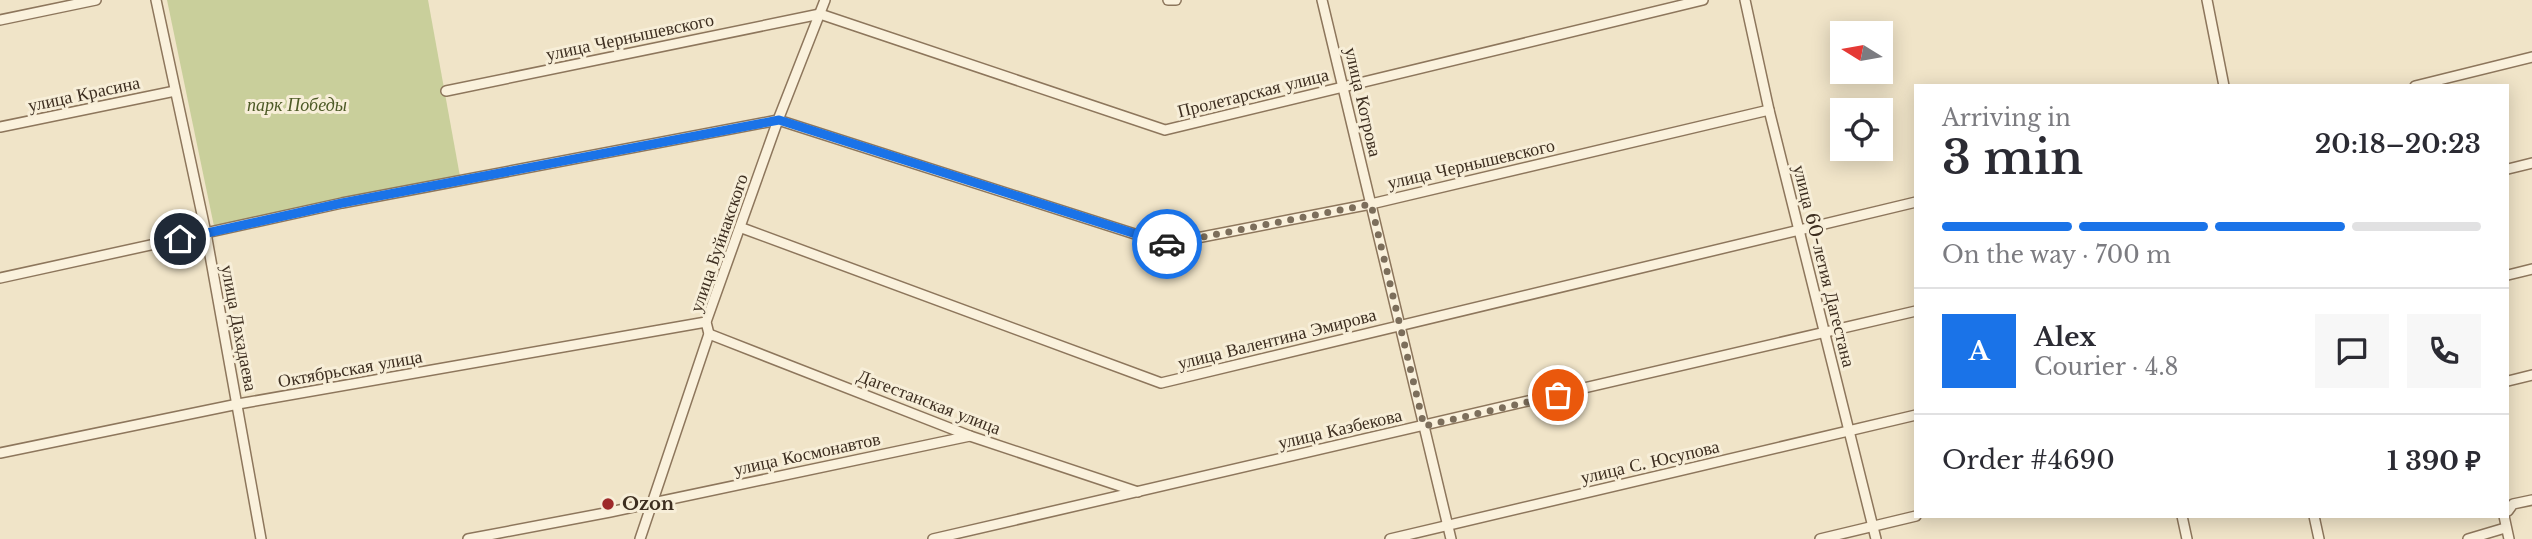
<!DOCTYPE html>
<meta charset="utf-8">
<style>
:root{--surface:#fff;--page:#f7f7f7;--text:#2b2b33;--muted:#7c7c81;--line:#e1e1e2;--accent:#1a73e8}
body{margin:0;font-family:"Libre Baskerville",serif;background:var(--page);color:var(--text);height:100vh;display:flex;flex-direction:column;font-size:26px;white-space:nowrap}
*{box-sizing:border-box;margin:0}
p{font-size:23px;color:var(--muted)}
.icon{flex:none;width:38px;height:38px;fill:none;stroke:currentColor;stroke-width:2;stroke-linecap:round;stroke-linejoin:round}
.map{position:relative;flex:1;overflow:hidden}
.panel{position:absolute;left:1914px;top:84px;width:595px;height:434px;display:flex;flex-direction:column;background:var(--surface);border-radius:0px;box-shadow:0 4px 18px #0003}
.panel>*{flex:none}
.needle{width:46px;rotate:281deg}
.buttons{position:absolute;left:1830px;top:21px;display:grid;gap:14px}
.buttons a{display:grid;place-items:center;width:63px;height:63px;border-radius:0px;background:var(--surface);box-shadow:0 4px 18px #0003;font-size:35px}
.pin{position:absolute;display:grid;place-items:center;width:60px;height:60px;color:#fff;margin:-30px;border:4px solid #fff;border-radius:50%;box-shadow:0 2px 7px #0007}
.courier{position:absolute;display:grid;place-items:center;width:70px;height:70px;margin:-35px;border:5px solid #1a73e8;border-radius:50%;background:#fff;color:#222;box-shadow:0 2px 9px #0007}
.overview em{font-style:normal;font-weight:600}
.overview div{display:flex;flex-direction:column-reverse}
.overview{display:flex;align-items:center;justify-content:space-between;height:119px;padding:0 28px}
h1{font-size:46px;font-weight:600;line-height:52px}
.bar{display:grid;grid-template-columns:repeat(4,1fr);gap:10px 7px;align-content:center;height:84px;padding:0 28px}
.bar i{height:9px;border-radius:5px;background:var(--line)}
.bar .selected{background:var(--accent)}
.bar p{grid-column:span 4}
.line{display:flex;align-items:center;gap:18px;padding:0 28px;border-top:2px solid var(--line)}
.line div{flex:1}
.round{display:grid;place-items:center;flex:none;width:74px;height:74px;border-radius:0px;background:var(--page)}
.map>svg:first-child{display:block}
.green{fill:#c9cf9b}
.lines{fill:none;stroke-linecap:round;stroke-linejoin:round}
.minor-casing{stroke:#8d765c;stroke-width:12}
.minor{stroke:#faf1dc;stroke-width:9}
.done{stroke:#7c6e5b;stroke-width:7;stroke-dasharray:0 12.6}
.route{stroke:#1a73e8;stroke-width:9}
.poi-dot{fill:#9e2a2b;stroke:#f7eed8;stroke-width:2.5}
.labels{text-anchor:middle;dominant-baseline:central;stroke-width:6;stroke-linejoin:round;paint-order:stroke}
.street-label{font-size:18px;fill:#3d2e20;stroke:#f7eed8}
.park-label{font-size:18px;font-style:italic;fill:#4d5a26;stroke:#f7eed8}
.poi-label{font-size:18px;font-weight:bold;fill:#3d2e20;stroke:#f7eed8;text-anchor:start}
</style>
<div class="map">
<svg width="2532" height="539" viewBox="0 0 2532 539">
<rect width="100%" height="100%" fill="#f0e4c8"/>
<polygon class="green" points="167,0 428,0 461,182 215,231"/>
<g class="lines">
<g class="minor-casing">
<g id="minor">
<polyline points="156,0 206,233 261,539"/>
<polyline points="1168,0 1176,0"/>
<polyline points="1322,0 1451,539"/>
<polyline points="1745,0 1769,110 1876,539"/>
<polyline points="2207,0 2224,86"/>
<polyline points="0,20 96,0"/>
<polyline points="2415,86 2532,57"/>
<polyline points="446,91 820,14 1165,130 1703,0"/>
<polyline points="0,127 175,91"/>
<polyline points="2508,169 2532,163"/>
<polyline points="742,228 1161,383 1916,202"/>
<polyline points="2508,275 2532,269"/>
<polyline points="0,278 342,203 778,120 1166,244 1371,204 1769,110"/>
<polyline points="709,334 970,436 1138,492"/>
<polyline points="2508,381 2532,375"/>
<polyline points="0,453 238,404 706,322"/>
<polyline points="2508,511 2513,504 2532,500"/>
<polyline points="2182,516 2187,539"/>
<polyline points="2314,516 2319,539"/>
<polyline points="2504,516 2509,539"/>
<polyline points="468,539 610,512 970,436"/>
<polyline points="640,539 709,334 706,322 778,120 825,0"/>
<polyline points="933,539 1916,311"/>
<polyline points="1390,539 1916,415"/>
<polyline points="1820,539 1916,516"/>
<polyline points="2468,539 2505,528"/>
</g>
</g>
<use href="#minor" class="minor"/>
</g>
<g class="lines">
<polyline class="done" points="1167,244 1371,204 1424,426 1558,395"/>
<polyline class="route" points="180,239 342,203 779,120 1167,244"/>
</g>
<circle class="poi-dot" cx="608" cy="504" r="7"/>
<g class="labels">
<g class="street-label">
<text transform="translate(630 37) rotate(-12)">улица Чернышевского</text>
<text transform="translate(1253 93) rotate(-14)">Пролетарская улица</text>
<text transform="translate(84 94) rotate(-12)">улица Красина</text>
<text transform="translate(1363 102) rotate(77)">улица Котрова</text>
<text transform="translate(1471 164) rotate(-13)">улица Чернышевского</text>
<text transform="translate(719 243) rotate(-71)">улица Буйнакского</text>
<text transform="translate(1824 266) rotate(76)">улица 60-летия Дагестана</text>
<text transform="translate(239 328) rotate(79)">улица Дахадаева</text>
<text transform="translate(1277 339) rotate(-14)">улица Валентина Эмирова</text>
<text transform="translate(350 369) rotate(-10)">Октябрьская улица</text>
<text transform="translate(929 402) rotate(21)">Дагестанская улица</text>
<text transform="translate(1340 429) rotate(-13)">улица Казбекова</text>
<text transform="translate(807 454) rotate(-12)">улица Космонавтов</text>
<text transform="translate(1650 462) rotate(-13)">улица С. Юсупова</text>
</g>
<g class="park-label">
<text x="297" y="105">парк Победы</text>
</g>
<g class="poi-label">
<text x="622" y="504">Ozon</text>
</g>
</g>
</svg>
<div class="buttons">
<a><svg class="needle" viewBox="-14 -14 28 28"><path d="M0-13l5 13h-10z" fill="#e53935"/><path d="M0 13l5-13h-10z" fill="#7c7c81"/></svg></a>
<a><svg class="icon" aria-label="locate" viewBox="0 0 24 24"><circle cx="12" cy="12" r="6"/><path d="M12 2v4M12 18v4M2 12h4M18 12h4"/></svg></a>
</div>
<div class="pin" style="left:1558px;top:395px;background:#ea580c"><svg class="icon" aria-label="bag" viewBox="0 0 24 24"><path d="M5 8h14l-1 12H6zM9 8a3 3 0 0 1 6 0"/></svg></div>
<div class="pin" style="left:180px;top:239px;background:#1f2937"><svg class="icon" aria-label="home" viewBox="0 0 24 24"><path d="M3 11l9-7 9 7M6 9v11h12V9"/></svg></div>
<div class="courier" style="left:1167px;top:244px"><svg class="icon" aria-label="car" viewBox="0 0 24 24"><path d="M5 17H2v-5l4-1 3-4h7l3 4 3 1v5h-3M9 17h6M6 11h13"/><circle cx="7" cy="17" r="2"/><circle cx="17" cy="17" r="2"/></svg></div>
<section class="panel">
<div class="overview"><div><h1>3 min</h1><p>Arriving in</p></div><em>20:18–20:23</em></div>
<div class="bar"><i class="selected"></i><i class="selected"></i><i class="selected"></i><i></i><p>On the way · 700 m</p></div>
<div class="line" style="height:126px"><b class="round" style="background:var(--accent);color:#fff">A</b><div><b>Alex</b><p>Courier · 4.8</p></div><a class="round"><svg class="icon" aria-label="chat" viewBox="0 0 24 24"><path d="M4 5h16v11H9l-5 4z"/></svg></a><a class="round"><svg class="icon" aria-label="phone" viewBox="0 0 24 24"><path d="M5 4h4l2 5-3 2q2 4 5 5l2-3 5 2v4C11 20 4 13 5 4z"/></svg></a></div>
<div class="line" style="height:91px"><div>Order #4690</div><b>1 390 ₽</b></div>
</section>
</div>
